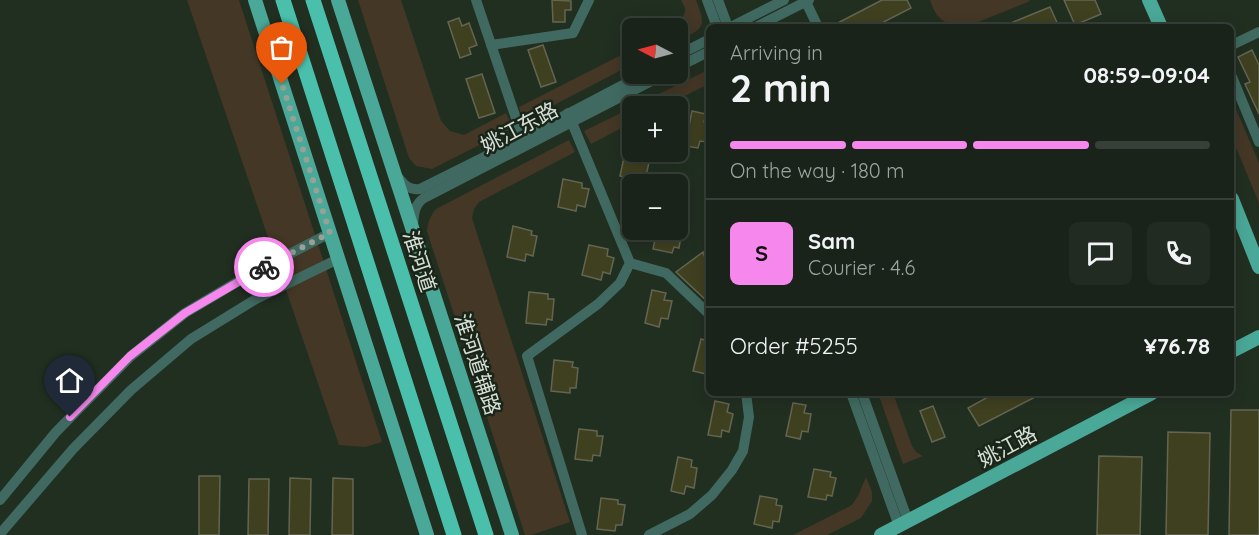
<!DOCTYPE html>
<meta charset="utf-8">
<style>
:root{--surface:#192319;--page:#222b22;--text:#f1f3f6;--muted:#9fa4a2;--line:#374038;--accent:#f688ed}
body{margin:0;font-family:Quicksand,"Noto Sans SC",sans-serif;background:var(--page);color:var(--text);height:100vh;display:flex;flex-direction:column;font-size:22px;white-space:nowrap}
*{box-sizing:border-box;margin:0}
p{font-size:20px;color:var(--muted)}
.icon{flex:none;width:33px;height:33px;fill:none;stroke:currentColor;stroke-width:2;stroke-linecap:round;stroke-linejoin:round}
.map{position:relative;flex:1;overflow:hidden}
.sheet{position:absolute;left:706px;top:24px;width:528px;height:372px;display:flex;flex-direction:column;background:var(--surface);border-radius:9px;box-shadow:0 3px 15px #0003,0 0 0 2px var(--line)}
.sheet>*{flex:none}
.needle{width:39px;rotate:276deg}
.tools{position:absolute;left:622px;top:18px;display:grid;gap:12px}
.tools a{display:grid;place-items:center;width:66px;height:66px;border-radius:9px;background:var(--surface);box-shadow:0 3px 15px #0003,0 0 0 2px var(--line);font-size:30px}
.pin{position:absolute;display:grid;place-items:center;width:51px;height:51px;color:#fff;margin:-62px -26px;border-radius:50% 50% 50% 0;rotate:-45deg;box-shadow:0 0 6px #0007}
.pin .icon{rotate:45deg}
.courier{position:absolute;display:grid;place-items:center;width:60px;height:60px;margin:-30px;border:4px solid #f688ed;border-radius:50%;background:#fff;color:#222;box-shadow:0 2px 8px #0007}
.head em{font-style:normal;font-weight:800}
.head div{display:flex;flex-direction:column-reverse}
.head{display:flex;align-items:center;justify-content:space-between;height:102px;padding:0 24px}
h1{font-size:39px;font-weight:800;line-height:45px}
.bar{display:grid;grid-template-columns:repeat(4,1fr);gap:9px 6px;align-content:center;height:72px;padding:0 24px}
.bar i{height:8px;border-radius:4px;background:var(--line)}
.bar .selected{background:var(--accent)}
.bar p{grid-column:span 4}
.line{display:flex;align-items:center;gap:15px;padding:0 24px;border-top:2px solid var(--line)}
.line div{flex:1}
.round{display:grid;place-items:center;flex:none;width:63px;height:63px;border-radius:9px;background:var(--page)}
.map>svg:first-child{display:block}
.green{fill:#443726}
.building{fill:#3f4020;stroke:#646551;stroke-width:1.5}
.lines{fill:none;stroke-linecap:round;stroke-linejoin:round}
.minor{stroke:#406a61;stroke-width:10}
.major{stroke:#49a897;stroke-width:14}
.highway{stroke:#4ac0ac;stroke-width:15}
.done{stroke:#97a297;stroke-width:6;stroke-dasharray:0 10.8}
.route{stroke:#f688ed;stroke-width:8}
.labels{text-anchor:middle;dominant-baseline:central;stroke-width:5;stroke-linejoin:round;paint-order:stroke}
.street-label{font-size:21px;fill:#d7e0d7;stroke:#182518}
</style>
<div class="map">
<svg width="1259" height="535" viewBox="0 0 1259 535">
<rect width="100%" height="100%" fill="#212f21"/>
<g class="green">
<polygon points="187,0 239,0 382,442 365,447 339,445"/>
<polygon points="358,0 401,0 441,121 450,131 464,135 506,113 513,128 432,169 416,166 409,158"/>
<path d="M681,0h15c11,28 8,28 -18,41v-13h-5c6,-3 12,-12 12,-19 0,-3 -3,-6 -4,-9z"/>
<path d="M930,0h99l1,1 -64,26h-23l6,-3c-11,-5 -15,-12 -19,-24z"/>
<polygon points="633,49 633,64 523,121 519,107"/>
<polygon points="706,71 709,71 709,84 664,106 634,106"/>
<polygon points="1232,100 1259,163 1259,203 1232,138"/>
<polygon points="633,107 633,122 591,144 584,131"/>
<path d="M569,140l6,12 -96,50 -5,7 -2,9 98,304 -39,13h-6l-98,-304c1,-9 3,-15 9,-22z"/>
<polygon points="878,393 893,393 912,446 916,452 923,456 903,464"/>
<polygon points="866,477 872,492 872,501 861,518 827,535 793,535 852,505 858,496"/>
</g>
<g class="building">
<polygon points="552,0 571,1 571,10 565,10 565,22 553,22"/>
<polygon points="882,0 907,0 911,8 874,27 830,27"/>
<polygon points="1064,0 1095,0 1101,14 1075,25"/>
<polygon points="1050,7 1059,27 1001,27"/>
<polygon points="459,18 462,26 469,23 477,45 469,48 471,54 460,58 448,22"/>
<polygon points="543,45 556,82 541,87 528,50"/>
<polygon points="1252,50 1259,65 1259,114 1245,84 1250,82 1238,57"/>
<polygon points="482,74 495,113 479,118 466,79"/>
<polygon points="692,111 706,114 704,122 710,123 707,142 700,141 698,148 685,146"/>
<polygon points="626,148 633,150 633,152 646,153 645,157 650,158 646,176 640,174 639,180 620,176"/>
<polygon points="563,179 582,183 582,188 589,189 585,207 577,205 576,211 558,207"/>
<polygon points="513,226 532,231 531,235 537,236 533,256 526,254 525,261 507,257"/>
<polygon points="657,230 675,230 682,231 679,248 674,247 672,253 653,249"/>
<polygon points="589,245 608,249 607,256 614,258 610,274 603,272 601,280 582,275"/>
<polygon points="703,252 710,273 710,304 676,272"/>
<polygon points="652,290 666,293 664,300 672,301 668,319 661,318 659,327 645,323"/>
<polygon points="529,292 548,294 548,299 554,299 552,320 547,319 546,325 526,323"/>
<polygon points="701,339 710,341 710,367 708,367 706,374 693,371"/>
<polygon points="554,360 573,362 572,367 578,368 576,388 570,388 570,393 551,391"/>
<polygon points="995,393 1043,393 979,426 968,408"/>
<polygon points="715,401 729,404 727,412 733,414 729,432 722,430 721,437 708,435"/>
<polygon points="793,403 806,405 804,413 811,414 808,432 802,431 800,439 786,436"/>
<polygon points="933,406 945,437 932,442 920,411"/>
<polygon points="1231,410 1259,410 1259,535 1229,535"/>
<polygon points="579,429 597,431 597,436 603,436 600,456 593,455 592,461 575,459"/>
<polygon points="1168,432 1210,433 1208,535 1166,535"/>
<polygon points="1099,456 1142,457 1140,535 1097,535"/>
<polygon points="678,457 692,460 691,467 697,468 694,488 686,486 684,494 671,491"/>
<polygon points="814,469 831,472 830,477 836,478 832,496 827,495 826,500 808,497"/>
<polygon points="199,476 220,476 219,535 199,535"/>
<polygon points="290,478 311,479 310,535 289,535"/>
<polygon points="333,478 353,479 353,535 332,535"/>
<polygon points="249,479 269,479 268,535 248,535"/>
<polygon points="760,496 777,499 776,505 782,506 779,522 773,521 772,528 754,524"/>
<polygon points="601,498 618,500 618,504 625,505 622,525 616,525 615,531 597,529"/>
</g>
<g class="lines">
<g class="minor">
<polyline points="476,0 524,142"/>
<polyline points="707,0 717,27"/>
<polyline points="718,0 728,27"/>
<polyline points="806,2 818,27"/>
<polyline points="731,27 784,0"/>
<polyline points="756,27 809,0"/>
<polyline points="491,45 573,33 589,0"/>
<polyline points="1232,45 1259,32"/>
<polyline points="678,55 710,39"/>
<polyline points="678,67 710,51"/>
<polyline points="1232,77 1259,142"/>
<polyline points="568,113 630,263 620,283 598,304 527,356 582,535"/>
<path d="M398,177c7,9 11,13 22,12l102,-51 122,-64"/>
<path d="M413,225c1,-11 1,-20 11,-27l241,-124"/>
<polyline points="630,263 666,273 710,315"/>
<polyline points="851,393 899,526"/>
<polyline points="862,393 908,521"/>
<polyline points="0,500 56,432 131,356 185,313 249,275 330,233"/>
<polyline points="0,534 73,449 131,390 191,339 256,299 338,259"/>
<polyline points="649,535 690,514 712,495 732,470 743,451 749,417 746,393"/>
</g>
<g class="major">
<polyline points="255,0 427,535"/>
<polyline points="338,0 512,535"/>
<polyline points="1149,0 1161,27"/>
<polyline points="1232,199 1259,267"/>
<polyline points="1232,351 1259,337"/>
<polyline points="881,535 1152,393"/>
</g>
<g class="highway">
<polyline points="283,0 454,535"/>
<polyline points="313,0 486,535"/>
</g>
</g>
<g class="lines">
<polyline class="done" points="264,267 330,233 282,84"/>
<polyline class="route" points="70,417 130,356 185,313 264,267"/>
</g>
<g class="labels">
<g class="street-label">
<text transform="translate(519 127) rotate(-28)">姚江东路</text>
<text transform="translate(420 261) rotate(72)">淮河道</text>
<text transform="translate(478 364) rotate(72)">淮河道辅路</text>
<text transform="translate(1007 446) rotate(-28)">姚江路</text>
</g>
</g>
</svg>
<div class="tools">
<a><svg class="needle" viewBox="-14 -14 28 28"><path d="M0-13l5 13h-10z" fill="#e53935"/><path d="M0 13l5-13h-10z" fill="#9fa4a2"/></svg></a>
<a>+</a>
<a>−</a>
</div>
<div class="pin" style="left:282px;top:84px;background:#ea580c"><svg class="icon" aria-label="bag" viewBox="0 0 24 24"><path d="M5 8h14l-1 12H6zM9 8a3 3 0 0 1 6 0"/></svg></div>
<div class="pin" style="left:70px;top:417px;background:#1f2937"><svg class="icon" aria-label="home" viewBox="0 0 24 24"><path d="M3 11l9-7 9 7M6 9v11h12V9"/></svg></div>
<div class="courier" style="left:264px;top:267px"><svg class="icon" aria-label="bike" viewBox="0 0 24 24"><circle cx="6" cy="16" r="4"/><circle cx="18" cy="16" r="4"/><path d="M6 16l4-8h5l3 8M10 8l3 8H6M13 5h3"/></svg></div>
<section class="sheet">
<div class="head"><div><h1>2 min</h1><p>Arriving in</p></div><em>08:59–09:04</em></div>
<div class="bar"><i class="selected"></i><i class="selected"></i><i class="selected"></i><i></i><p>On the way · 180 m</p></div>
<div class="line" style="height:108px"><b class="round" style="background:var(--accent);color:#111">S</b><div><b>Sam</b><p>Courier · 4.6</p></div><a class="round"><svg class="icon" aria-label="chat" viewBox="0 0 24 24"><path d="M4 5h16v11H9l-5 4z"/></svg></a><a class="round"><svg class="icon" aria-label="phone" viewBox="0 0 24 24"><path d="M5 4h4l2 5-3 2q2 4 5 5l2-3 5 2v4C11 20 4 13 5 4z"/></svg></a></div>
<div class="line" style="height:78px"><div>Order #5255</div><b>¥76.78</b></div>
</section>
</div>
